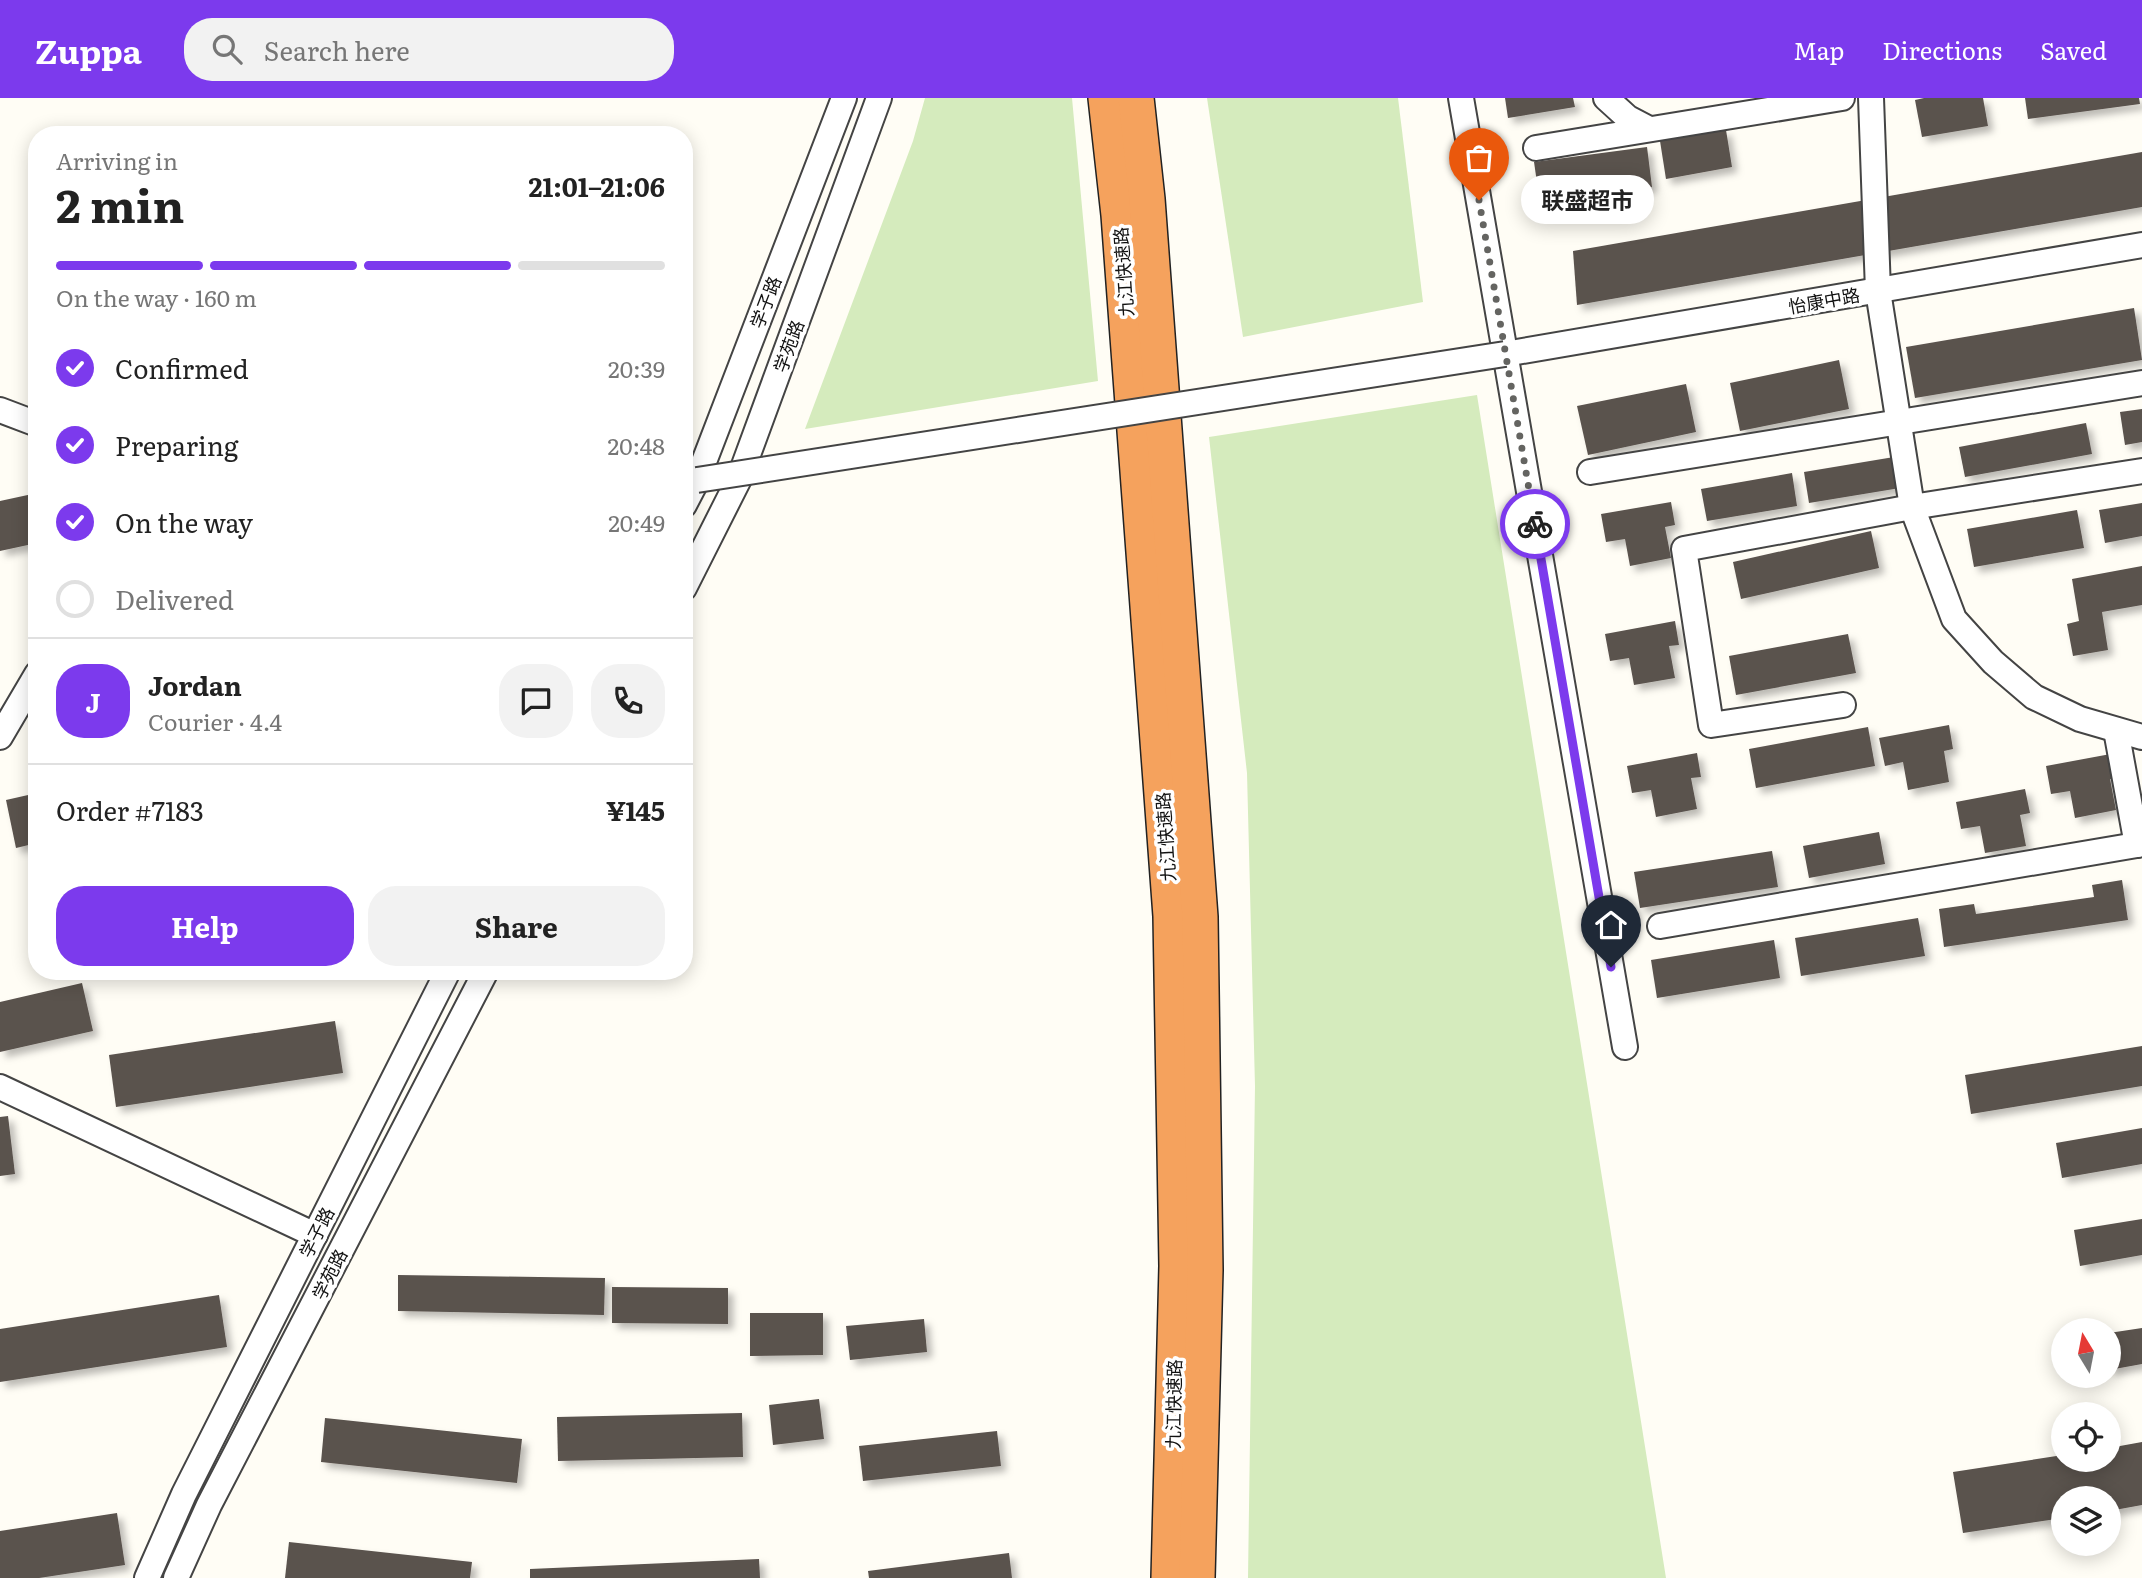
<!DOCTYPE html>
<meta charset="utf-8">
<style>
:root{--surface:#fff;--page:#f2f2f2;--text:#222;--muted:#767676;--line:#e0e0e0;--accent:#7c3aed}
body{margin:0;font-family:Literata,"Noto Sans SC",serif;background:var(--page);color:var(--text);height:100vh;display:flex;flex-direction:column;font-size:26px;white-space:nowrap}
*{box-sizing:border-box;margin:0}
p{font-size:23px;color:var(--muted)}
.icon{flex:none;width:38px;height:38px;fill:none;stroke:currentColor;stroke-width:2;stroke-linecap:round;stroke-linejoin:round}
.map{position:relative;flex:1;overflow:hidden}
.panel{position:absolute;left:28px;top:28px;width:665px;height:854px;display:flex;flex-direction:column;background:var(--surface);border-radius:28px;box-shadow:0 4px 18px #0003}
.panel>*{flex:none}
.needle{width:46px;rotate:350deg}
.fabs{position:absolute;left:2051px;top:1220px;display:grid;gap:14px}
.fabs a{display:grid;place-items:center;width:70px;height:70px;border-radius:50%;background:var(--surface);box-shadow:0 4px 18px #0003;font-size:35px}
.pin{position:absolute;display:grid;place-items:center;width:60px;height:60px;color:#fff;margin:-72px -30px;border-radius:50% 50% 50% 0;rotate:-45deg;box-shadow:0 0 7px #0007}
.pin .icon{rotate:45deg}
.courier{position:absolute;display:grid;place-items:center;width:70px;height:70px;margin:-35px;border:5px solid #7c3aed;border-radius:50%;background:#fff;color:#222;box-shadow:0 2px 9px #0007}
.bubble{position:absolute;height:49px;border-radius:24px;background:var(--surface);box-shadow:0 4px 18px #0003;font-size:23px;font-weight:700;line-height:49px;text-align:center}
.summary em{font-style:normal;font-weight:700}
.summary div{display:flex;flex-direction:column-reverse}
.summary{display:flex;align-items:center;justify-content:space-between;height:119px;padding:0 28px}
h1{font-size:46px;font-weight:700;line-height:52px}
.bar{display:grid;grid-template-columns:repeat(4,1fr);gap:10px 7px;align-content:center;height:84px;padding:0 28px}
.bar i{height:9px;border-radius:5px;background:var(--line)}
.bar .current{background:var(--accent)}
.bar p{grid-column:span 4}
.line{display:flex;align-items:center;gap:18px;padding:0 28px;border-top:2px solid var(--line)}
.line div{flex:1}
.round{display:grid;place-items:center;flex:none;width:74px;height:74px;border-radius:28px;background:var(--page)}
ol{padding:0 28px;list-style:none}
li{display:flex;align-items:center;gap:21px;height:77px}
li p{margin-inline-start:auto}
li .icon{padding:7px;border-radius:50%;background:var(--accent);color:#fff;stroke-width:4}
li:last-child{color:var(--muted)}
li i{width:38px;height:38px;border:4px solid var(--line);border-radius:50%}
.cta{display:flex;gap:14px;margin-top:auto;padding:14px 28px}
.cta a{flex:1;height:80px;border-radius:28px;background:var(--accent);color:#fff;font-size:28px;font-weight:700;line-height:80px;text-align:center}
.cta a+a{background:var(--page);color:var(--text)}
header{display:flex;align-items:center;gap:42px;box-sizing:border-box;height:98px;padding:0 35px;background:var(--accent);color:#fff}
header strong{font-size:33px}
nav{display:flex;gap:38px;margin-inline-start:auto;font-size:24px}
.search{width:490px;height:63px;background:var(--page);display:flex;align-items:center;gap:18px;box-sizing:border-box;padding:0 24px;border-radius:28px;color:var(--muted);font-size:26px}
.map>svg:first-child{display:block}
.green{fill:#d5ebbd}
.building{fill:#5a524d;filter:url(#shadow)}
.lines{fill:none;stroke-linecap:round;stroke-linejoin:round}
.minor-casing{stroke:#444;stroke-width:28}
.highway-casing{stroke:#222;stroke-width:38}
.minor{stroke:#fff;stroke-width:24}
.highway{stroke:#f5a25d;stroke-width:35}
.minor-bridge-casing{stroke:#444;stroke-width:28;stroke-linecap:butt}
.minor-bridge{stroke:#fff;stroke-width:24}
.done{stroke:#646461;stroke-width:7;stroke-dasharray:0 12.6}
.route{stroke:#7c3aed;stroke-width:9}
.labels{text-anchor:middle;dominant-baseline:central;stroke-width:7;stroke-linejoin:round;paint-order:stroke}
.street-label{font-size:18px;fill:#111;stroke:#fff}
</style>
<header>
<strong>Zuppa</strong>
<div class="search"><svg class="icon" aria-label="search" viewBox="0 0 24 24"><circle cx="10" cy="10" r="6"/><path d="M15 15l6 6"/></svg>Search here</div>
<nav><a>Map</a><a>Directions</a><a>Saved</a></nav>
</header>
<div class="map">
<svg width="2142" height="1480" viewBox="0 0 2142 1480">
<defs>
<filter id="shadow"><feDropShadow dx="5.5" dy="5.5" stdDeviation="3.5" flood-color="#0004"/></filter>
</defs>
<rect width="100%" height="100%" fill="#fffdf5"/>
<g class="green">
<polygon points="925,0 1072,0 1098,283 805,331 913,43"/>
<polygon points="1207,0 1398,0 1423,204 1243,239"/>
<polygon points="1477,297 1666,1480 1248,1480 1255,988 1247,675 1209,339"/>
</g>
<g class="building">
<polygon points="1505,0 1573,0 1575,9 1508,20"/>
<polygon points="1924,0 1983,0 1988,28 1922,39 1915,2"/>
<polygon points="2025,0 2139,0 2140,6 2028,21"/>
<polygon points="1726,32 1732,69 1666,81 1660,43"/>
<polygon points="1647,49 1652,89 1540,105 1534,64"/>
<polygon points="2142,54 2142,109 1577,207 1573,153"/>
<polygon points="2134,210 2142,262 1915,300 1906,249"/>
<polygon points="1839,262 1849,311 1740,333 1730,285"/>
<polygon points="1686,286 1696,334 1588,357 1577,308"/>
<polygon points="2142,311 2142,344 2125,347 2120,314"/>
<polygon points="2086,325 2092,356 1965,379 1959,349"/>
<polygon points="1894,359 1900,390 1809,405 1804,374"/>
<polygon points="1792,375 1797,408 1707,423 1701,391"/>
<polygon points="37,395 37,445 0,453 0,403"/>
<polygon points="1671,404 1675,427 1665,429 1671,460 1630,468 1625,441 1606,444 1601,416"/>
<polygon points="2142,405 2142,438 2105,445 2099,412"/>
<polygon points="2077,412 2084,450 1974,469 1967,431"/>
<polygon points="1871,433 1879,470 1741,501 1733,464"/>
<polygon points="2142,468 2142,507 2102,514 2108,552 2073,558 2067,526 2079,523 2072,481"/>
<polygon points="1675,523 1679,547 1669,548 1675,580 1634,587 1629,560 1610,563 1605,536"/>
<polygon points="1848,536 1856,575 1736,597 1729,558"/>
<polygon points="1949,627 1953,651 1944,653 1949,684 1908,692 1903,664 1885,668 1879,640"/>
<polygon points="1868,629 1875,668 1756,690 1749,651"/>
<polygon points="1697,655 1701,679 1691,680 1697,711 1656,719 1651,692 1632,695 1627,668"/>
<polygon points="2116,655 2120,680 2110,681 2116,712 2075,720 2070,693 2051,696 2046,668"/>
<polygon points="2025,691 2030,715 2020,717 2026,748 1985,755 1980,728 1961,731 1956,704"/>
<polygon points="37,695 37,745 16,750 6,702"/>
<polygon points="1879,734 1885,766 1809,780 1803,748"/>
<polygon points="1772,753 1778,789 1640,810 1634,774"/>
<polygon points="2122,782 2128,822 1944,849 1939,811 1974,806 1976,816 2094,799 2092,787"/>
<polygon points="1918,820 1925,858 1801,878 1795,840"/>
<polygon points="1774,842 1780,880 1657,900 1651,862"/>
<polygon points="82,885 93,933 0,954 0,904"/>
<polygon points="335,923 343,975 116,1009 109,957"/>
<polygon points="2142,948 2142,988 1971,1016 1965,977"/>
<polygon points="8,1018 15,1076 0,1078 0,1019"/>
<polygon points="2142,1030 2142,1066 2062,1080 2056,1045"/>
<polygon points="2142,1121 2142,1157 2080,1168 2074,1132"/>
<polygon points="398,1177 605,1180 604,1217 398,1213"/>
<polygon points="612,1189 728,1190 728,1226 612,1225"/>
<polygon points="219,1197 227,1249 0,1284 0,1231"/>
<polygon points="750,1215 823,1215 823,1257 750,1258"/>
<polygon points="924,1221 927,1254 850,1262 846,1228"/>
<polygon points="2142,1230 2142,1266 2109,1272 2109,1235"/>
<polygon points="819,1301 824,1341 773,1347 769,1307"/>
<polygon points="742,1315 743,1359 558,1363 557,1319"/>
<polygon points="325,1320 522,1341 517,1385 321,1364"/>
<polygon points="997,1333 1001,1368 863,1383 859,1348"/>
<polygon points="2142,1344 2142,1407 2109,1413 2109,1400 2063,1400 2063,1420 1963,1435 1953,1374 2063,1357 2063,1362 2109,1362 2109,1350"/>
<polygon points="117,1415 125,1467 39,1480 0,1480 0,1433"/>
<polygon points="289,1444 472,1464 470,1480 285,1480"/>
<polygon points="1009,1455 1012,1480 869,1480 868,1473"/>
<polygon points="759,1461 760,1480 530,1480 530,1471"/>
</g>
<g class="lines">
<g class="minor-casing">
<g id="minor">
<polyline points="1461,0 1625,949"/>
<polyline points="1606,0 1628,20 1649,31"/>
<polyline points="1871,0 1878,193 1912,409 1954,521 1993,564 2034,599 2080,621 2142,639"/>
<polyline points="1536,50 1842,0"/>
<polyline points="1505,256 2142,147"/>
<polyline points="0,312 37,326"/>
<polyline points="1590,374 2142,285"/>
<polyline points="684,407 697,382 844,0"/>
<polyline points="684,490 739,381 879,0"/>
<polyline points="1843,607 1711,627 1684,451 1912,409 2142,373"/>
<polyline points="2116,632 2137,747"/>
<polyline points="0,639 37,576"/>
<polyline points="1660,828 2142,746"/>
<polyline points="0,989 315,1137"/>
<polyline points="147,1480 184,1396 448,873"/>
<polyline points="176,1480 209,1407 486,873"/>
</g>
</g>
<g class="highway-casing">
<g id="highway">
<polyline points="1106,0 1119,117 1171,818 1177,1168 1169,1480"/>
<polyline points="1136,0 1147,101 1200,819 1205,1172 1197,1480"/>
</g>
</g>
<use href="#minor" class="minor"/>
<use href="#highway" class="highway"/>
<g class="minor-bridge-casing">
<polyline id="minor-bridge" points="697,382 1505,256"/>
</g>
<use href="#minor-bridge" class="minor-bridge"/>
</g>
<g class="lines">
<polyline class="done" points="1479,102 1535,426"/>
<polyline class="route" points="1535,426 1611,869"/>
</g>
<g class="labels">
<g class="street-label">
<text transform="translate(1123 174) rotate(-94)">九江快速路</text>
<text transform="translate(1824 202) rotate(-10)">怡康中路</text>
<text transform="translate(765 204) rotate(-69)">学子路</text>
<text transform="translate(788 248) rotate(-70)">学苑路</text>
<text transform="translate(1165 739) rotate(-94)">九江快速路</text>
<text transform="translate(316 1134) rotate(-63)">学子路</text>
<text transform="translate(329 1176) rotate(-63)">学苑路</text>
<text transform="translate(1173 1306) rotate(-89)">九江快速路</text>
</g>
</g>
</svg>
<div class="fabs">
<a><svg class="needle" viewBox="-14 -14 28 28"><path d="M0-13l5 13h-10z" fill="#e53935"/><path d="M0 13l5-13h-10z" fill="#767676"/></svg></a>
<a><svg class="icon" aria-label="locate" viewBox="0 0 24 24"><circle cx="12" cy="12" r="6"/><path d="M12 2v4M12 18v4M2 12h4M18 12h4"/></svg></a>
<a><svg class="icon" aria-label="layers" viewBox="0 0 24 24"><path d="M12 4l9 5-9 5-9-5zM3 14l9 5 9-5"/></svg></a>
</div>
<div class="pin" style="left:1479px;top:102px;background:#ea580c"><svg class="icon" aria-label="bag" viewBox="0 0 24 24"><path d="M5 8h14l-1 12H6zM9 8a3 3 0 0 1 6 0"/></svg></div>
<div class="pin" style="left:1611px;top:869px;background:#1f2937"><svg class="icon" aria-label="home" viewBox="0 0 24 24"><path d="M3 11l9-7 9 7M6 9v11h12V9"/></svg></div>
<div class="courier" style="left:1535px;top:426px"><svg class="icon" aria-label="bike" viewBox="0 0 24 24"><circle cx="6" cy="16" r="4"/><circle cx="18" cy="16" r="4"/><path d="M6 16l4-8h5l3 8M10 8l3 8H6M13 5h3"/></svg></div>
<div class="bubble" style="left:1521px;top:77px;width:133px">联盛超市</div>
<section class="panel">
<div class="summary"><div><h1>2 min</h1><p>Arriving in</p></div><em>21:01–21:06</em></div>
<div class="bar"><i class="current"></i><i class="current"></i><i class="current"></i><i></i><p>On the way · 160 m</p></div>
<ol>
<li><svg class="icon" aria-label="check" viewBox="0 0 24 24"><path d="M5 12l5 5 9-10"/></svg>Confirmed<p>20:39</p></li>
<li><svg class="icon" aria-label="check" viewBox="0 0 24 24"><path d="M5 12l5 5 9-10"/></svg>Preparing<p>20:48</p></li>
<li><svg class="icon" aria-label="check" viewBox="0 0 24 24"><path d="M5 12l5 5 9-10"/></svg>On the way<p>20:49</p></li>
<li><i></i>Delivered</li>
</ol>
<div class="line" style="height:126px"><b class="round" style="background:var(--accent);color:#fff">J</b><div><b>Jordan</b><p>Courier · 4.4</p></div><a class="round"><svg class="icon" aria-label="chat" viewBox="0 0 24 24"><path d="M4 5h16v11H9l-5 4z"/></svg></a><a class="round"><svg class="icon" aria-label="phone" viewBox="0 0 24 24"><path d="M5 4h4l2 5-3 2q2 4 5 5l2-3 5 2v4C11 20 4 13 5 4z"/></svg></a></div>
<div class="line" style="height:91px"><div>Order #7183</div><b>¥145</b></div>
<div class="cta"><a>Help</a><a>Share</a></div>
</section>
</div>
